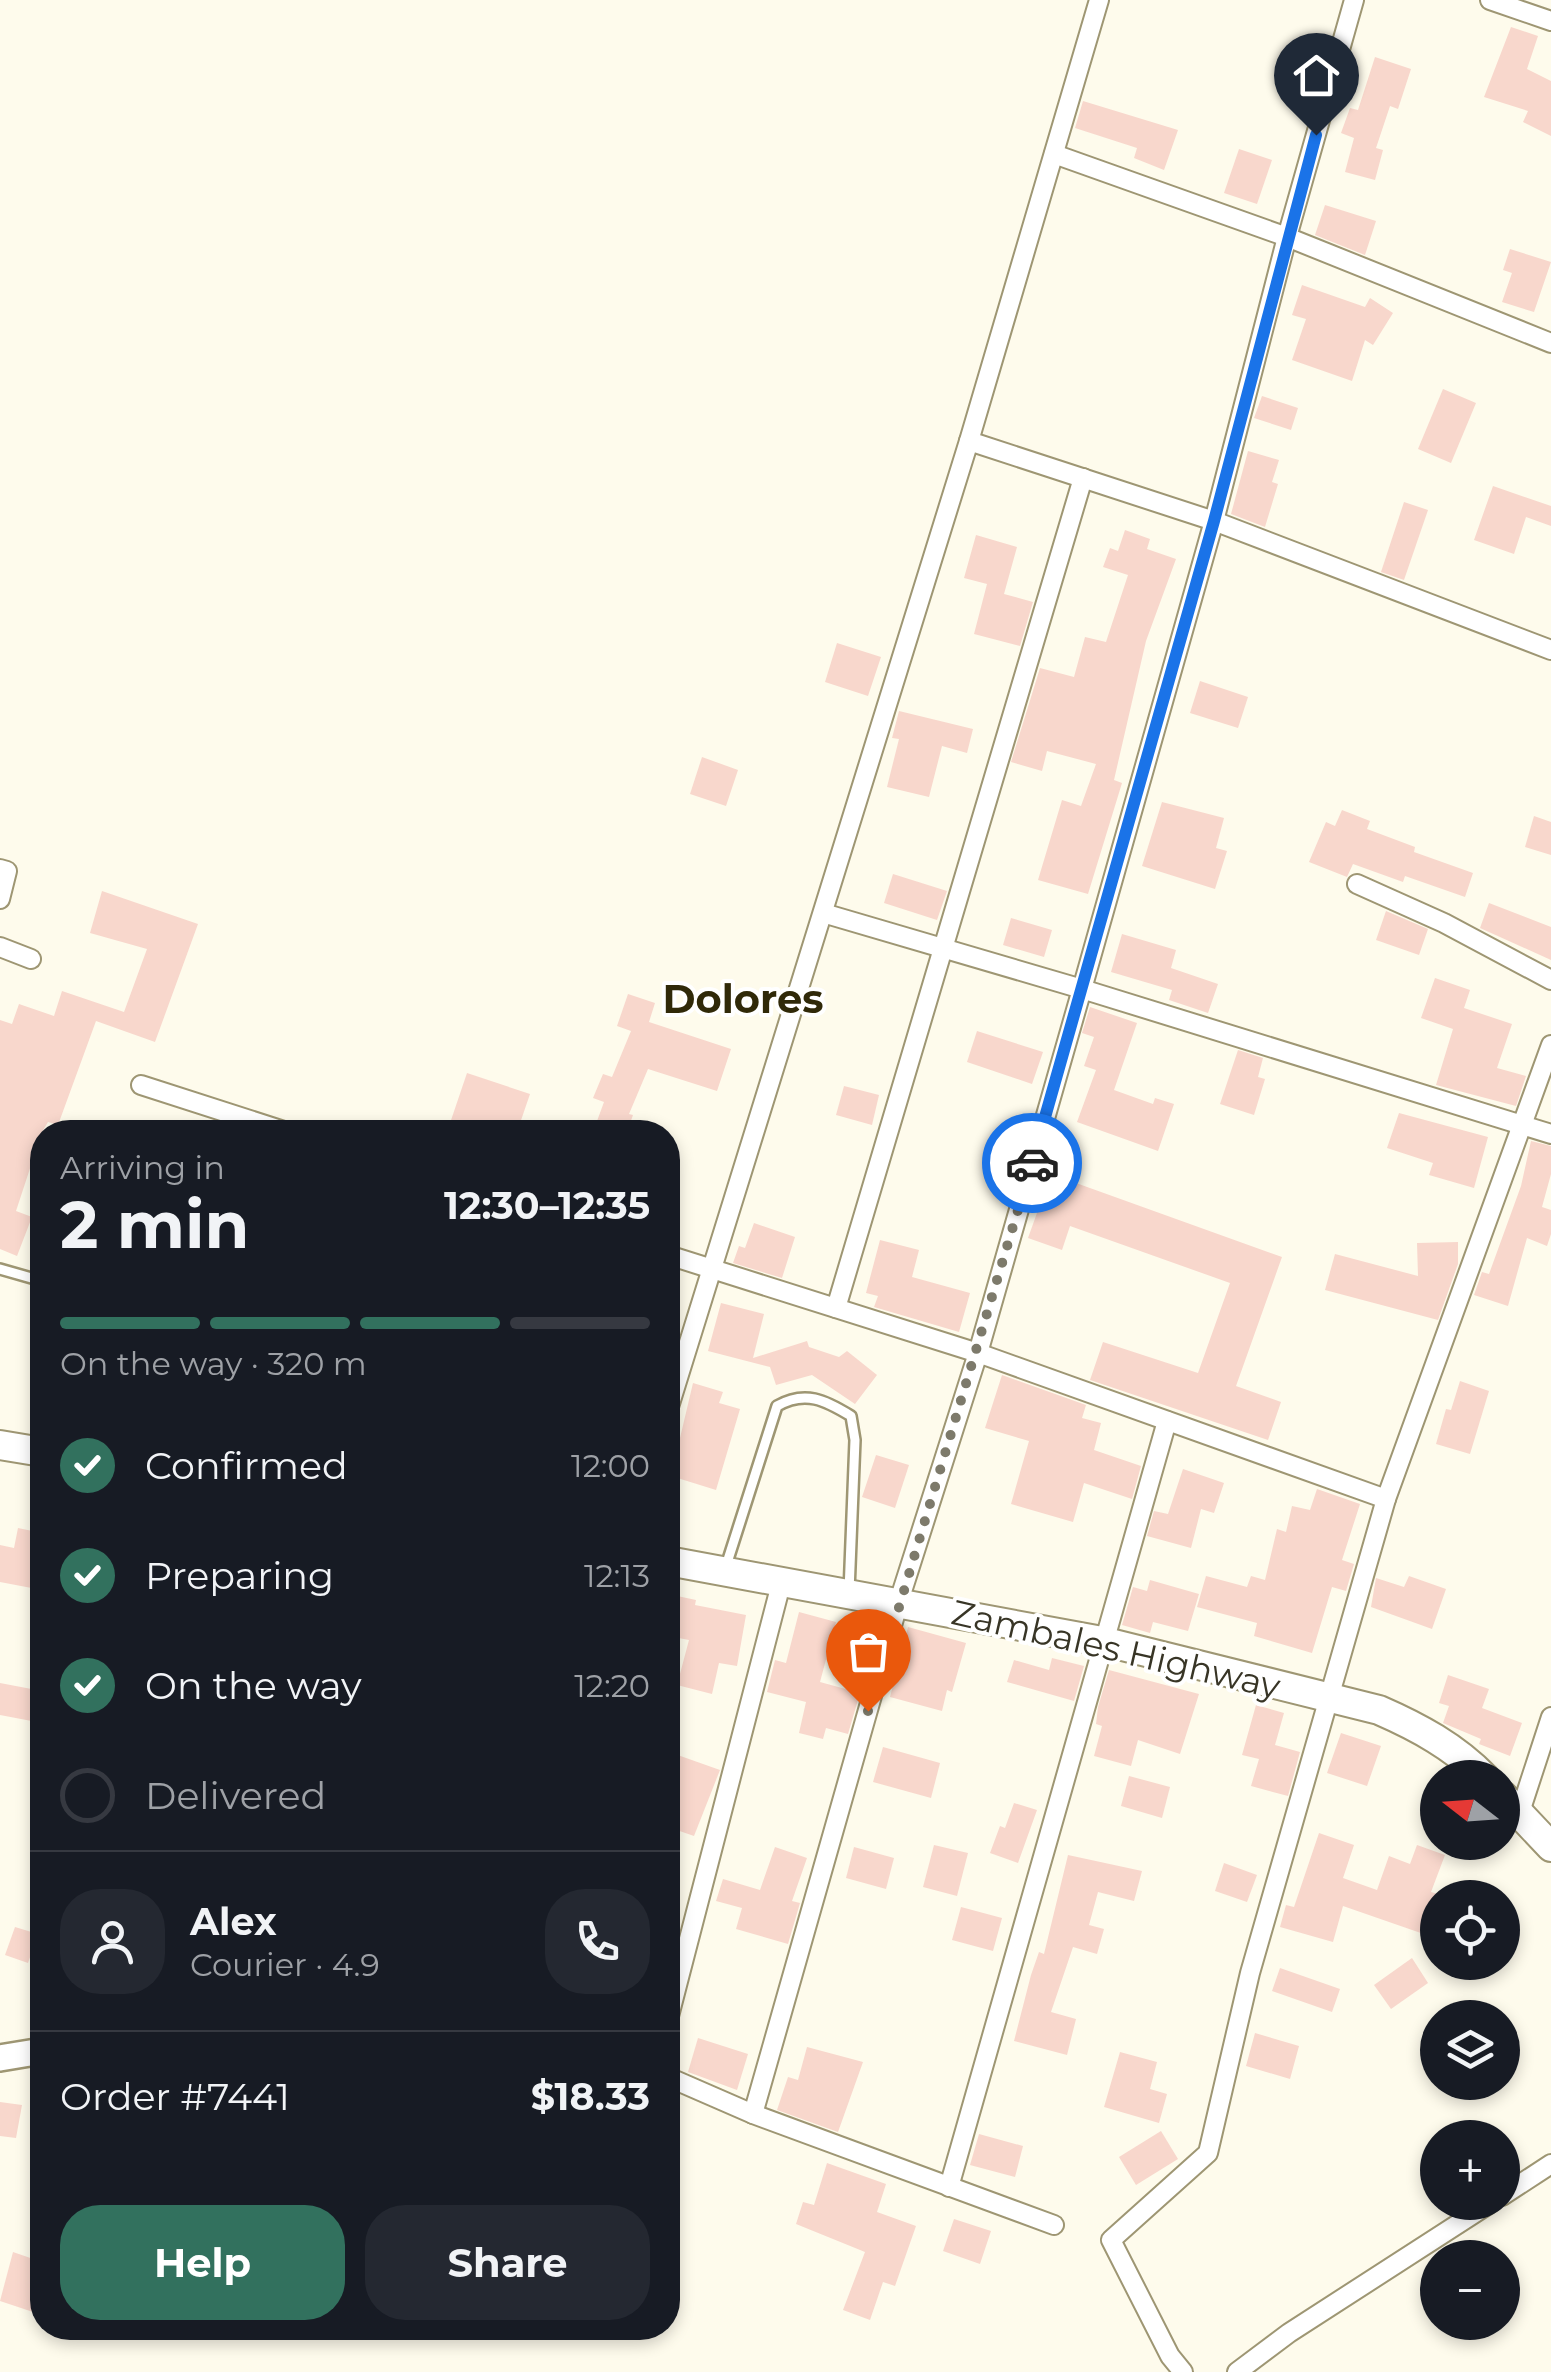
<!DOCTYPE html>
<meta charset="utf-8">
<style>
:root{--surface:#171b24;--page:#242831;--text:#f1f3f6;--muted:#9ea1a6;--line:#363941;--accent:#32715e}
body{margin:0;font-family:Montserrat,sans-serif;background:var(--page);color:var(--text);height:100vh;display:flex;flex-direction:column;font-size:38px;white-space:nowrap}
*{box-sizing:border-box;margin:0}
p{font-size:32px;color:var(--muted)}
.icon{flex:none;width:55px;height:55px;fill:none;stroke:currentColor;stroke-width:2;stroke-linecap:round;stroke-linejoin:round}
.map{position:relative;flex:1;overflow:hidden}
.drawer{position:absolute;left:30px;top:1120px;width:650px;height:1220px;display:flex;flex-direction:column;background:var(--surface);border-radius:40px;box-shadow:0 5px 15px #0003}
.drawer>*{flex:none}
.needle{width:65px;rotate:287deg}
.fabs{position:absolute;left:1420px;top:1760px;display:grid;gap:20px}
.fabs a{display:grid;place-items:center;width:100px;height:100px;border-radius:50%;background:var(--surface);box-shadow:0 5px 15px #0003;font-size:50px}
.pin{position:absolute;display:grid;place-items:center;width:85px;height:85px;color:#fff;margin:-102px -42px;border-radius:50% 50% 50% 0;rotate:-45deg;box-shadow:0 0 10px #0007}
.pin .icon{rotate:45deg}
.courier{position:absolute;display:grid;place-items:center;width:100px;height:100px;margin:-50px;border:8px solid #1a73e8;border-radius:50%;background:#fff;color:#222;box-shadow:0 2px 12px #0007}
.headline em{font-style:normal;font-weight:700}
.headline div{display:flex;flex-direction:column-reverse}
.headline{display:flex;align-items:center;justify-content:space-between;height:170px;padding:0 30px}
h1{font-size:65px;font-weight:700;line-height:75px}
.bar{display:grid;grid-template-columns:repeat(4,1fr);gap:15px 10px;align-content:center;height:120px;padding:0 30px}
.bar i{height:12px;border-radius:8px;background:var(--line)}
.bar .active{background:var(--accent)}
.bar p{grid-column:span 4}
.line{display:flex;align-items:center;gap:25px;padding:0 30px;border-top:2px solid var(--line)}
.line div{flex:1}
.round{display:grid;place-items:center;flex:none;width:105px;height:105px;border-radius:40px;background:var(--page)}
ol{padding:0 30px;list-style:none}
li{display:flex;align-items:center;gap:30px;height:110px}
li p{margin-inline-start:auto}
li .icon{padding:10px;border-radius:50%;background:var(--accent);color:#fff;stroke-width:4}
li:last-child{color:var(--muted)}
li i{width:55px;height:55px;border:5px solid var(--line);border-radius:50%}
.cta{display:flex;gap:20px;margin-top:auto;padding:20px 30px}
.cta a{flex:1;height:115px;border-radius:40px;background:var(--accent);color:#fff;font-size:40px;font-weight:700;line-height:115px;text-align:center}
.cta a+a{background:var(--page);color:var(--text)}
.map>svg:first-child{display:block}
.building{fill:#f8d7cc}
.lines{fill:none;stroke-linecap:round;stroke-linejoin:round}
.lane-casing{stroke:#9e9673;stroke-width:14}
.street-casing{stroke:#9e9673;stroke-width:22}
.secondary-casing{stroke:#9e9673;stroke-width:30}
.primary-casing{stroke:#9e9673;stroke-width:32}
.lane{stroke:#fff;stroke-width:9}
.street{stroke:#fff;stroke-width:18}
.secondary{stroke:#fff;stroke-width:25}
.primary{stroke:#fff;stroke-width:28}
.done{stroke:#7d7a6b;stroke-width:10;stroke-dasharray:0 18}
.route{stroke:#1a73e8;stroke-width:12}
.labels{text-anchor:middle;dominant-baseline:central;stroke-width:8;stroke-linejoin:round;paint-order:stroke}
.street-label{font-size:35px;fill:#383526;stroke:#fff}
.quarter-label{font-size:40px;font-weight:bold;fill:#302908;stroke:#fff}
</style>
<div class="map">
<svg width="1551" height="2372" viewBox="0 0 1551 2372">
<rect width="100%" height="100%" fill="#fefbec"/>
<g class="building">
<polygon points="1511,27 1538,36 1527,69 1551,81 1551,136 1523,122 1528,111 1484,97"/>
<polygon points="1375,57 1411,69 1398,109 1390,106 1376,148 1383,150 1375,180 1345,172 1354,138 1341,133 1350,108 1358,110"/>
<polygon points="1083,101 1178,130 1164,170 1134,158 1137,148 1075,128"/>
<polygon points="1239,149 1272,160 1257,204 1224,193"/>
<polygon points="1325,205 1376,221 1365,255 1315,235"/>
<polygon points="1510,249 1551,262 1534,312 1502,302 1512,273 1503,270"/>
<polygon points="1302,285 1365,307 1370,298 1393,313 1373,345 1365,340 1352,381 1292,360 1306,319 1292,315"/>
<polygon points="1443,389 1476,403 1451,463 1418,449"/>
<polygon points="1262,396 1298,408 1291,430 1254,418"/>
<polygon points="1248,451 1279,460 1272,482 1278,484 1265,527 1231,514"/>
<polygon points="1493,486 1551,506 1551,526 1526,517 1514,554 1474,540"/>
<polygon points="1404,502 1428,510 1404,580 1381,572"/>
<polygon points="1125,530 1150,539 1147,549 1176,559 1146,641 1114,780 1122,783 1088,894 1038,880 1062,800 1081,806 1096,764 1047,751 1042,771 1011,762 1040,668 1074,677 1085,637 1106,642 1128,575 1103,567 1110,548 1118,551"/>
<polygon points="976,535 1017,547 1004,594 1033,602 1020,646 974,634 987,584 964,578"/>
<polygon points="837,643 881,657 868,696 825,682"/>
<polygon points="1200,681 1248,697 1238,728 1190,713"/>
<polygon points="899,711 973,729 967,753 942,746 929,797 887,787 899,739 892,738"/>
<polygon points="702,757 738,770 726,806 690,794"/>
<polygon points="1162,802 1224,818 1216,848 1227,851 1215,889 1142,866"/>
<polygon points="1342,810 1370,821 1367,829 1415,847 1414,852 1473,873 1465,897 1405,876 1403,882 1353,864 1347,877 1309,862 1326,822 1335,826"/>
<polygon points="1534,816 1551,822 1551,855 1525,847"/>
<polygon points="893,874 947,891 937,920 884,903"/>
<polygon points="102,891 198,924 155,1042 96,1021 58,1125 48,1122 42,1132 16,1211 32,1217 17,1256 0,1249 0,1020 12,1024 19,1004 54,1016 62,991 124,1012 147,949 90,933"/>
<polygon points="1489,903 1551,927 1551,960 1480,928"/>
<polygon points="1386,911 1428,929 1419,955 1376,940"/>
<polygon points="1011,918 1052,930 1044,957 1003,945"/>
<polygon points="1122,934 1176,950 1171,968 1218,984 1208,1013 1169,1000 1172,990 1111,972"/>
<polygon points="1435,978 1470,990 1464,1008 1512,1024 1497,1068 1526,1076 1516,1106 1436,1085 1453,1029 1421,1018"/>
<polygon points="628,994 655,1003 649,1022 731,1049 717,1091 648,1069 629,1114 633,1115 627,1132 593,1132 604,1102 593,1098 603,1074 612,1077 631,1031 617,1026"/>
<polygon points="1090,1007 1137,1023 1114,1090 1153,1104 1155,1098 1174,1104 1158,1151 1077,1122 1096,1070 1084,1066 1094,1037 1082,1033"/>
<polygon points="977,1031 1043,1052 1032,1084 967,1062"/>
<polygon points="1238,1050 1263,1058 1258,1077 1265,1079 1254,1115 1220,1104"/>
<polygon points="467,1073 530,1094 517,1132 447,1132"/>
<polygon points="844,1086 879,1095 872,1125 836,1115"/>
<polygon points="1399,1113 1488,1137 1474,1188 1429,1175 1433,1163 1387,1148"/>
<polygon points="1531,1141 1551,1146 1551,1174 1542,1207 1551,1210 1551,1234 1547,1246 1527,1238 1508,1306 1474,1295 1482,1272 1489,1274 1521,1186"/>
<polygon points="1051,1174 1282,1257 1236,1386 1281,1402 1268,1440 1090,1380 1103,1342 1198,1373 1230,1283 1070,1226 1062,1250 1028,1238"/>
<polygon points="754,1223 795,1237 782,1278 733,1263 739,1246 745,1248"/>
<polygon points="880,1240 919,1250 912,1277 970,1293 959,1332 874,1307 878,1296 866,1293"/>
<polygon points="1458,1242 1458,1264 1438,1320 1325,1290 1335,1254 1418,1276 1417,1243"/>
<polygon points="721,1303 764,1314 753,1358 807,1341 809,1347 839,1357 847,1351 877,1375 855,1404 812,1375 776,1385 770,1367 708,1351"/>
<polygon points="1002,1375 1086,1405 1082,1418 1101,1423 1094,1450 1141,1466 1132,1499 1084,1483 1073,1522 1011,1504 1029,1441 985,1428"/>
<polygon points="1460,1381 1489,1391 1470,1454 1436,1444 1446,1409 1451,1410"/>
<polygon points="693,1383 723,1392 719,1403 740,1409 716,1490 671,1476"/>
<polygon points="876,1455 909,1465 895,1508 862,1497"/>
<polygon points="1183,1469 1224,1483 1214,1513 1201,1509 1191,1548 1147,1536 1154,1511 1168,1514"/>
<polygon points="1317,1489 1360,1504 1342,1560 1354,1564 1346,1591 1332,1587 1312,1653 1254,1636 1257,1623 1197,1607 1206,1576 1247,1587 1251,1576 1265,1580 1277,1529 1286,1532 1292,1506 1310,1510"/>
<polygon points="18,1528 42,1533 42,1590 0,1582 0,1545 14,1548"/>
<polygon points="1409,1576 1446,1589 1432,1629 1371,1607 1376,1578 1404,1587"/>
<polygon points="1150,1580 1199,1594 1188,1631 1153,1622 1150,1633 1122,1625 1133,1587 1147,1591"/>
<polygon points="668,1594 696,1600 695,1605 746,1615 737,1666 719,1663 712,1694 677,1685 689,1640 668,1636"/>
<polygon points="799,1612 836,1622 820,1682 860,1693 848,1734 826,1728 823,1739 799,1733 806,1702 767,1692 775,1660 786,1663"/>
<polygon points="908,1627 966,1643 952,1692 947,1690 942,1711 890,1697"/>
<polygon points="1052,1658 1084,1666 1074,1701 1007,1682 1014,1660 1049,1670"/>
<polygon points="1109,1670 1199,1694 1180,1754 1138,1740 1131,1766 1094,1756 1102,1726 1096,1724 1098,1707"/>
<polygon points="1448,1675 1489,1689 1482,1708 1522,1723 1510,1756 1479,1744 1481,1739 1443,1723 1449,1706 1439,1703"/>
<polygon points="0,1683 42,1691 42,1723 0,1715"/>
<polygon points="1256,1705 1284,1713 1275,1745 1300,1752 1288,1796 1251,1786 1259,1759 1242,1755"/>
<polygon points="1341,1733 1381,1746 1367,1786 1327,1773"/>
<polygon points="883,1747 940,1763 931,1798 873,1782"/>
<polygon points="672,1753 720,1770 694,1836 668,1827 668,1768"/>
<polygon points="1129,1776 1170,1787 1162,1818 1121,1806"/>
<polygon points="1014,1803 1037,1810 1018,1863 990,1853 1000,1826 1005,1828"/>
<polygon points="1319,1833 1354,1845 1343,1878 1377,1890 1389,1856 1410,1864 1417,1845 1445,1855 1431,1892 1438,1894 1438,1939 1343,1906 1333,1942 1280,1927 1286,1905 1294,1907"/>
<polygon points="934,1845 968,1853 957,1896 923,1887"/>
<polygon points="775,1847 807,1858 792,1901 800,1903 788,1944 736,1929 742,1908 716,1901 723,1879 760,1890"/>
<polygon points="854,1847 894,1858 886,1889 846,1878"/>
<polygon points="1068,1855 1142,1871 1134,1901 1098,1892 1089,1925 1104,1929 1097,1954 1073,1947 1051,2012 1076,2019 1067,2055 1014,2041 1031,1975 1039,1952 1044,1954"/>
<polygon points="1224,1863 1257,1875 1247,1902 1215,1891"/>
<polygon points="961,1907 1002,1918 993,1951 952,1940"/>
<polygon points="15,1927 38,1934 28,1963 5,1955"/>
<polygon points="1412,1958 1428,1983 1391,2009 1374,1985"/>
<polygon points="1280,1968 1340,1989 1332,2012 1272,1991"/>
<polygon points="1255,2033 1299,2046 1290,2079 1246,2066"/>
<polygon points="698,2038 748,2054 737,2090 688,2072"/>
<polygon points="807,2047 863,2062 838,2132 777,2110 788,2077 798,2080"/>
<polygon points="1120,2052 1157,2062 1150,2089 1167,2094 1159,2123 1104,2107"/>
<polygon points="0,2102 22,2105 16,2138 0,2136"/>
<polygon points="1161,2131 1178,2159 1136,2185 1119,2157"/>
<polygon points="979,2134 1023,2146 1015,2177 970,2165"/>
<polygon points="827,2163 886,2184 877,2212 916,2226 895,2286 883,2282 870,2320 843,2310 865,2252 796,2224 803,2202 814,2205"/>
<polygon points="954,2219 991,2231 980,2264 943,2251"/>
<polygon points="13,2252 42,2262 42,2315 0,2301"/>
</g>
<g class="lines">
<g class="lane-casing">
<g id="lane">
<polyline points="0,1269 42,1281"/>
<path d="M725,1569l52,-163c28,-16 48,-6 74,10l4,24 -6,152"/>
</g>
</g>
<g class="street-casing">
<g id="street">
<polyline points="1490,0 1551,21"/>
<polyline points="1054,154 1287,237 1551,343"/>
<polyline points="969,441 1214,521 1551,650"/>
<polyline points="0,869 7,871 0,899"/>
<polyline points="1357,884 1444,923 1551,980"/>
<polyline points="823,913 1082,989 1551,1134"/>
<polyline points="0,947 31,959"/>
<polyline points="141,1085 287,1132"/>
<polyline points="668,1255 978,1353 1386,1499"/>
<polyline points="836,1308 1083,478"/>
<polyline points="668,1410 969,441 1099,0"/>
<polyline points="1520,1812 1551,1717"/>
<polyline points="668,2020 782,1580"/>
<polyline points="668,2077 753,2114 1054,2225"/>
<polyline points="753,2114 899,1601 978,1353 1082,989 1214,521 1287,237 1354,0"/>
<polyline points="949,2187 1167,1421"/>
<polyline points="1502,2196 1551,2164"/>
<polyline points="1183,2372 1170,2356 1111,2240 1208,2153 1250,1973 1386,1499 1551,1045"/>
<polyline points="1237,2372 1289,2333 1492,2202"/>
</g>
</g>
<g class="secondary-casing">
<polyline id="secondary" points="0,2058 42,2051"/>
</g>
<g class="primary-casing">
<g id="primary">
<polyline points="0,1445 42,1452"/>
<path d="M668,1561l434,80 277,69c39,17 76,37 106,68"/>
<polyline points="1502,1795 1551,1847"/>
</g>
</g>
<use href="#lane" class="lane"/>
<use href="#street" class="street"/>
<use href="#secondary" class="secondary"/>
<use href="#primary" class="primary"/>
</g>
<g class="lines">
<polyline class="done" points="868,1711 1032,1163"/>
<polyline class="route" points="1032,1163 1214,521 1316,135"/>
</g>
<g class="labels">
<g class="street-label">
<text transform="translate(1116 1649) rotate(13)">Zambales Highway</text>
</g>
<g class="quarter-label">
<text x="743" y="998">Dolores</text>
</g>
</g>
</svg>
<div class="fabs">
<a><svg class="needle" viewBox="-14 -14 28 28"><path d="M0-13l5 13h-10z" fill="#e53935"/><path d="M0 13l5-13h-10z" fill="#9ea1a6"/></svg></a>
<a><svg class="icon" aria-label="locate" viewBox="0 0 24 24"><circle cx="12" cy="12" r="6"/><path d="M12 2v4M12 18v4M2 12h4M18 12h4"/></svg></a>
<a><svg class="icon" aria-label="layers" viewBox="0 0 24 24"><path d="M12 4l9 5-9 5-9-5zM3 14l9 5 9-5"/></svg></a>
<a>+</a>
<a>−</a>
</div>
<div class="pin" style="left:868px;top:1711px;background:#ea580c"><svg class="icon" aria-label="bag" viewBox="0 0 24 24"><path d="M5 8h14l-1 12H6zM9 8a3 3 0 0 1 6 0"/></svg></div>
<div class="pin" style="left:1316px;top:135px;background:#1f2937"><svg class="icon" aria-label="home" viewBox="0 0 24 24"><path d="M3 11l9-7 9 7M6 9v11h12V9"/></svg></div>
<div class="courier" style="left:1032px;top:1163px"><svg class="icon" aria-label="car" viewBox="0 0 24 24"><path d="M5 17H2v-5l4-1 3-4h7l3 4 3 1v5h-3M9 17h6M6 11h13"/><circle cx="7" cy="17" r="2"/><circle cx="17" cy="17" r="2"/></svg></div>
<section class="drawer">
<div class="headline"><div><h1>2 min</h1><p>Arriving in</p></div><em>12:30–12:35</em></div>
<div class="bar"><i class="active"></i><i class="active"></i><i class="active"></i><i></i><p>On the way · 320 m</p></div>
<ol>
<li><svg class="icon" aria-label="check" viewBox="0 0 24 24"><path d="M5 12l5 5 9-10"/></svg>Confirmed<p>12:00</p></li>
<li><svg class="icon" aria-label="check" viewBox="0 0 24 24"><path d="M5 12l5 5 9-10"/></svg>Preparing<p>12:13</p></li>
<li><svg class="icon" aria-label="check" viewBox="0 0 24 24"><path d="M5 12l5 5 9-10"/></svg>On the way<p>12:20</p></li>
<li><i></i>Delivered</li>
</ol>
<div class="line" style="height:180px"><a class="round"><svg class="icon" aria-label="person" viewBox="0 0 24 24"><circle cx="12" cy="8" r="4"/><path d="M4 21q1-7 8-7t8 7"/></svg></a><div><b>Alex</b><p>Courier · 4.9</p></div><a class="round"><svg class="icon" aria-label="phone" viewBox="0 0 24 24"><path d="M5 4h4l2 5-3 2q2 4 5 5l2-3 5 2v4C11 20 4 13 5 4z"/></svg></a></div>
<div class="line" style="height:130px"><div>Order #7441</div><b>$18.33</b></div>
<div class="cta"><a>Help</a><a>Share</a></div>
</section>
</div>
